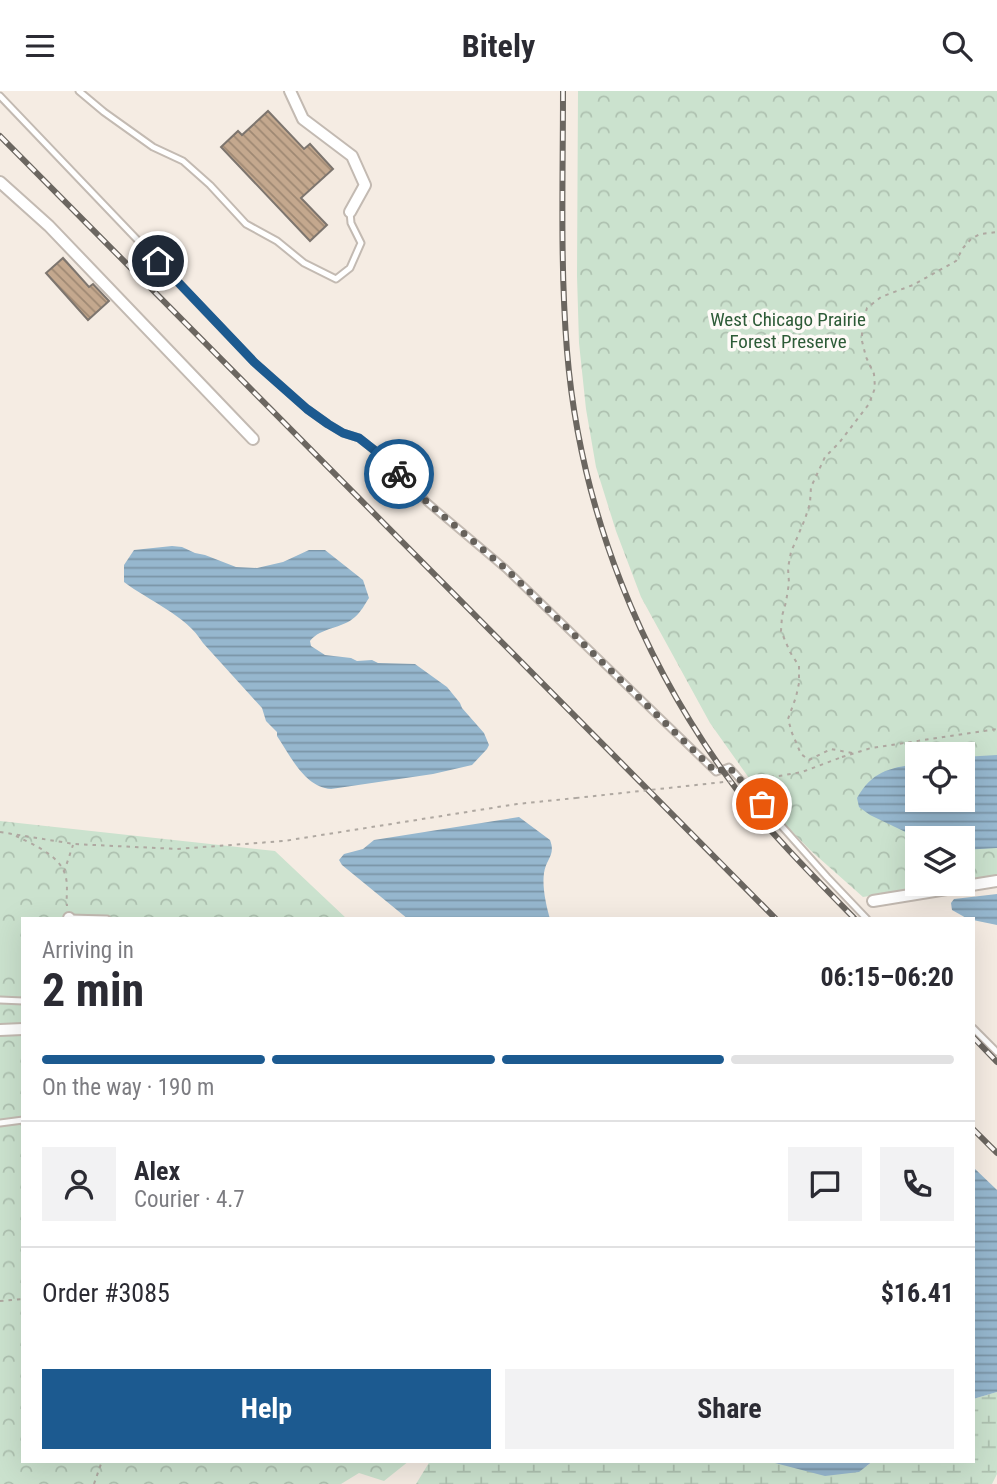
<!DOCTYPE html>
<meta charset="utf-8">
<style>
:root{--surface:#fff;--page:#f2f2f3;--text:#2b2b33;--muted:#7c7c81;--line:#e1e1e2;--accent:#1c5a90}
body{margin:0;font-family:"Roboto Condensed",sans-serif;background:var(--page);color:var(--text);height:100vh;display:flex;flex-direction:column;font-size:26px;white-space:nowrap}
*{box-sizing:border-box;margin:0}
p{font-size:23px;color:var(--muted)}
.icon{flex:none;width:38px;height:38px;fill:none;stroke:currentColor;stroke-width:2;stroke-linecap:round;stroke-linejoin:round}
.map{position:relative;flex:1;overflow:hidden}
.side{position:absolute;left:21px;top:826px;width:954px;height:546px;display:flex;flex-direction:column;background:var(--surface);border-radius:0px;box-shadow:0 7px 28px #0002}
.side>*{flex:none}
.fabs{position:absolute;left:905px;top:651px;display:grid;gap:14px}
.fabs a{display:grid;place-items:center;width:70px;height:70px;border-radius:0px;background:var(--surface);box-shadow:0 7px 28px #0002;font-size:35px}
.pin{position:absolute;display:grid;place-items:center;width:60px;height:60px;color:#fff;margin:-30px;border:4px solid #fff;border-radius:50%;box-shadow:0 2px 7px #0007}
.courier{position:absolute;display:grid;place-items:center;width:70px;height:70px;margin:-35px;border:5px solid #1c5a90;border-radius:50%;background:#fff;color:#222;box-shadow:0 2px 9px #0007}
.headline em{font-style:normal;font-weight:700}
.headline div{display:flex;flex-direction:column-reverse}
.headline{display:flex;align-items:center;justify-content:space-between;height:119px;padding:0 21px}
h1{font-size:46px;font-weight:700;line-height:52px}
.bar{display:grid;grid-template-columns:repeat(4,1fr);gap:10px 7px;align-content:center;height:84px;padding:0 21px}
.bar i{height:9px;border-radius:5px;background:var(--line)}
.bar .selected{background:var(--accent)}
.bar p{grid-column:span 4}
.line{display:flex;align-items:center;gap:18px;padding:0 21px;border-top:2px solid var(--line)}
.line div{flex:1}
.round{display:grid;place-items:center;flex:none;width:74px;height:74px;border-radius:0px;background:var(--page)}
.button{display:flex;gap:14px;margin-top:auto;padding:14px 21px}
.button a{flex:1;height:80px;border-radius:0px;background:var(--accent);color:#fff;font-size:28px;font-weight:700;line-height:80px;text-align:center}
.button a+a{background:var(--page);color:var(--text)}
header{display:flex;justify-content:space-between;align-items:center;height:91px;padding:0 21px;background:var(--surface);font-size:32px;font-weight:700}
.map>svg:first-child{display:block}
.forest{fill:url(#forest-crowns);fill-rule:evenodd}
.wetland{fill:url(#wetland-marsh)}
.garden{fill:#cbe2ce}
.water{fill:url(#water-rules)}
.building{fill:url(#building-back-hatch);stroke:#7d756e;stroke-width:2}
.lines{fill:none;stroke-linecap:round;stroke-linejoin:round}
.service-casing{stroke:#c3bab2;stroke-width:9}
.minor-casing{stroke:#c3bab2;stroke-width:14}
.path{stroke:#afa8a1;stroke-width:2;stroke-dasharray:3.5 5;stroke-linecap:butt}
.service{stroke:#fff;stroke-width:5}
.minor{stroke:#fff;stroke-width:10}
.rail-casing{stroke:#6b6660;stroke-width:6}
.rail{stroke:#fefaf7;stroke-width:3.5;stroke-dasharray:10;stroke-linecap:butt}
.path-bridge{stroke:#afa8a1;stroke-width:2;stroke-dasharray:3.5 5;stroke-linecap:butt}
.done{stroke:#67625c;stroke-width:7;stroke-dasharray:0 12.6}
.route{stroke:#1c5a90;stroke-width:9}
.labels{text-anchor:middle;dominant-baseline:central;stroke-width:7;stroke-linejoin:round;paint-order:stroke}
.park-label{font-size:19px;fill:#2d5b37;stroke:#fefaf7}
</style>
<header><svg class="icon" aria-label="menu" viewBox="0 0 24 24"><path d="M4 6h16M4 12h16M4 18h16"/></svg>Bitely<svg class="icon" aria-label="search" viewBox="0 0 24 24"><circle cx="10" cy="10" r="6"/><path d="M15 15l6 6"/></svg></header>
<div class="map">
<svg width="997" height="1393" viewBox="0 0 997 1393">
<defs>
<pattern id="forest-crowns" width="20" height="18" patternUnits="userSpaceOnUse" patternTransform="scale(1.75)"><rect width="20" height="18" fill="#cbe2ce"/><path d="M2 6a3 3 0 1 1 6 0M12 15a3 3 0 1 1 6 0" fill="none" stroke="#aec1b0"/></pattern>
<pattern id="wetland-marsh" width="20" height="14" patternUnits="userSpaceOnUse" patternTransform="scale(1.75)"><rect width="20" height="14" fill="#cbe2ce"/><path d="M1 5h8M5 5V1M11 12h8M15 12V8" fill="none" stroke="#aec1b0"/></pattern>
<pattern id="water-rules" width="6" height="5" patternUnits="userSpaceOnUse" patternTransform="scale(1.75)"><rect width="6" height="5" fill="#96b7ce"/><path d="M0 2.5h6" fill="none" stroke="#7a94a6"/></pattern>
<pattern id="building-back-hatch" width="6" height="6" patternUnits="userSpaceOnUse" patternTransform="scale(1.75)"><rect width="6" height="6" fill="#c4a88e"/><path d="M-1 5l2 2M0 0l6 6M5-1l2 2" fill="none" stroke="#9e8873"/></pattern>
</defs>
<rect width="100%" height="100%" fill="#f5ece3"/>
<g class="forest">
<path d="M578,0h419v785l-34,5 -1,-43h-45v46h30l-84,13 -53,-47 -37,-38 -63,-89 -69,-126 -25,-66 -20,-64 -10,-58 -7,-66 -2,-67zM917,663h45v46h-45z"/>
<polygon points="0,730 275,760 347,828 23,828 23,1370 409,1370 384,1390 359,1382 341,1393 0,1393"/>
</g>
<polygon class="wetland" points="997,1301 997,1383 992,1393 416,1393 430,1370 773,1370 776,1372 867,1375 873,1370 973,1370 973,1308"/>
<polygon class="garden" points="15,844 16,852 23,852 23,880 0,880 0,853 6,852 6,845"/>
<g class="water">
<path d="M172,455l10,1 13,6 10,2 31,12 21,1 26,-6 26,-12h16l38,30 6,18c-4,6 -8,14 -14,19 -13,12 -34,10 -45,24l1,5 14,9 26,3 6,3 15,-1 6,3 37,1 32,23 13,16 2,5 22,25 5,12 -2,4 -15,16 -39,9 -102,15c-27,-2 -41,-34 -54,-53v-4l-11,-11 -4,-13 -59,-65c-17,-28 -54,-42 -79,-61v-17l10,-15z"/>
<path d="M997,664v93l-34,2 -1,-12h-44l-48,-23 -11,-8 -2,-9c15,-26 31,-30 60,-34v36h45l1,-43z"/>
<path d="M519,726l31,23c6,15 -4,19 -6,33 -2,14 2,32 6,46h-142l-66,-54 -3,-5 5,-6 19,-5 11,-9z"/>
<polygon points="997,803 997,834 968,828 952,819 951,812 954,808"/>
<polygon points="973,1076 997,1099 997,1301 973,1308"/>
<polygon points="773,1370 873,1370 859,1381 825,1385 775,1372"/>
</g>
<g class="building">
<polygon points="268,20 304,58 310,53 333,78 301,107 327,134 310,150 221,56 238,40 242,44"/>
<polygon points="63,167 89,196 93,193 109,210 88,229 46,182"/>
</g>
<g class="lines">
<g class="service-casing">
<g id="service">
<polyline points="79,0 104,21 153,56 183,70 210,94 246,133 277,150 304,172 336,188 350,177 361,152 351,132 350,121"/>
<polyline points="0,5 254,271 307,318 328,333 343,342 359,347 378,362 428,412 506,478 716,681 729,676 827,786 867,828"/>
<polyline points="69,827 107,828"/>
<polyline points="0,909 23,910"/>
<polyline points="973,937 997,961"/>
<polyline points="0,1032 23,1029"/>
</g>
</g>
<g class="minor-casing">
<g id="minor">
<polyline points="290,0 303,28 352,65 365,94 350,121"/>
<polyline points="0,91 49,135 253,348"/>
<polyline points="873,810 997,790"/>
<polyline points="69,828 69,827"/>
<polyline points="0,939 23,938"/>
</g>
</g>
<g class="path">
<polyline points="852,662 831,658 809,669 801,663 792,642 788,628 796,606 799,592 799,575 790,561 781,540 782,525 786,511 789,492 788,477 791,461 805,428 810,412 811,396 825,366 839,352 869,313 875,297 874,283 866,266 862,250 862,234 867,217 881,206 913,194 956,170 963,157 971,148 980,143 997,141"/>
<polyline points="842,666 871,657 997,638"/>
<polyline points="0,741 74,753 177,758 284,750 517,713 576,707"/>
<path d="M16,745c18,9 46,20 50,42 2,9 0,19 1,28"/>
<polyline points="64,781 73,754"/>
<polyline points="0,1210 23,1208"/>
<polyline points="94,1393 102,1370"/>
</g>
<use href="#service" class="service"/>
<use href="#minor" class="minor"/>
<g class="rail-casing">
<g id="rail">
<path d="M563,0c0,86 -3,174 4,260 13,159 74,311 170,439 36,46 77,87 118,129"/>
<polyline points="0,45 776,828"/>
<polyline points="973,946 997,971"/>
<polyline points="973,1038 997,1062"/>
</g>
</g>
<use href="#rail" class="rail"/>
<polyline class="path-bridge" points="576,707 779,685 802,681 842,666"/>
</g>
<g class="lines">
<polyline class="done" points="399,383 428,412 506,478 716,681 729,676 762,713"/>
<polyline class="route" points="158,170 254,271 307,318 328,333 343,342 359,347 378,362 399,383"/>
</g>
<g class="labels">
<g class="park-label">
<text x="788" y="228">West Chicago Prairie<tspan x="788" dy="22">Forest Preserve</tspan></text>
</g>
</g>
</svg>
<div class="fabs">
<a><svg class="icon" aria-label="locate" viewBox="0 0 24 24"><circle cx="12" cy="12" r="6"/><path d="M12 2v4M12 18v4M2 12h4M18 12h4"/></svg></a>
<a><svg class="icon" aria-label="layers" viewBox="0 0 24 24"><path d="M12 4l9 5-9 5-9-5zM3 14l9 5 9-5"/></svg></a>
</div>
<div class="pin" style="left:762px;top:713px;background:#ea580c"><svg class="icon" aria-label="bag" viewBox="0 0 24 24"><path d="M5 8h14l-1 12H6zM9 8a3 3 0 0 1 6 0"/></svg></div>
<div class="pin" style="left:158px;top:170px;background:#1f2937"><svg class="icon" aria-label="home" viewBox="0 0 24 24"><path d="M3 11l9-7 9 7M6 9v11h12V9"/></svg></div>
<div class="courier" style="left:399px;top:383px"><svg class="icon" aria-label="bike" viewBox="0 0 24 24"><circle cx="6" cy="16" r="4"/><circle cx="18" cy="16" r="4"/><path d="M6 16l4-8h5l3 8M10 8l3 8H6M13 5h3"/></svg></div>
<section class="side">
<div class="headline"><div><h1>2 min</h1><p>Arriving in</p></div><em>06:15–06:20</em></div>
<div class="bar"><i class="selected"></i><i class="selected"></i><i class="selected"></i><i></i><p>On the way · 190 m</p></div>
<div class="line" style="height:126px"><a class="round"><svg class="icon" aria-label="person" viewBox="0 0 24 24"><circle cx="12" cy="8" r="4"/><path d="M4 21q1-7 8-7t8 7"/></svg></a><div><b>Alex</b><p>Courier · 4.7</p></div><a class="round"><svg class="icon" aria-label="chat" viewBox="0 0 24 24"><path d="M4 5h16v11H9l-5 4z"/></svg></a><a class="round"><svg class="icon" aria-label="phone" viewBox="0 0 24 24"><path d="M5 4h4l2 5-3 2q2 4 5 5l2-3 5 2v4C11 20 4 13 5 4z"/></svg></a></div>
<div class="line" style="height:91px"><div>Order #3085</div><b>$16.41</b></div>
<div class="button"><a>Help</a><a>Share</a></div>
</section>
</div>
